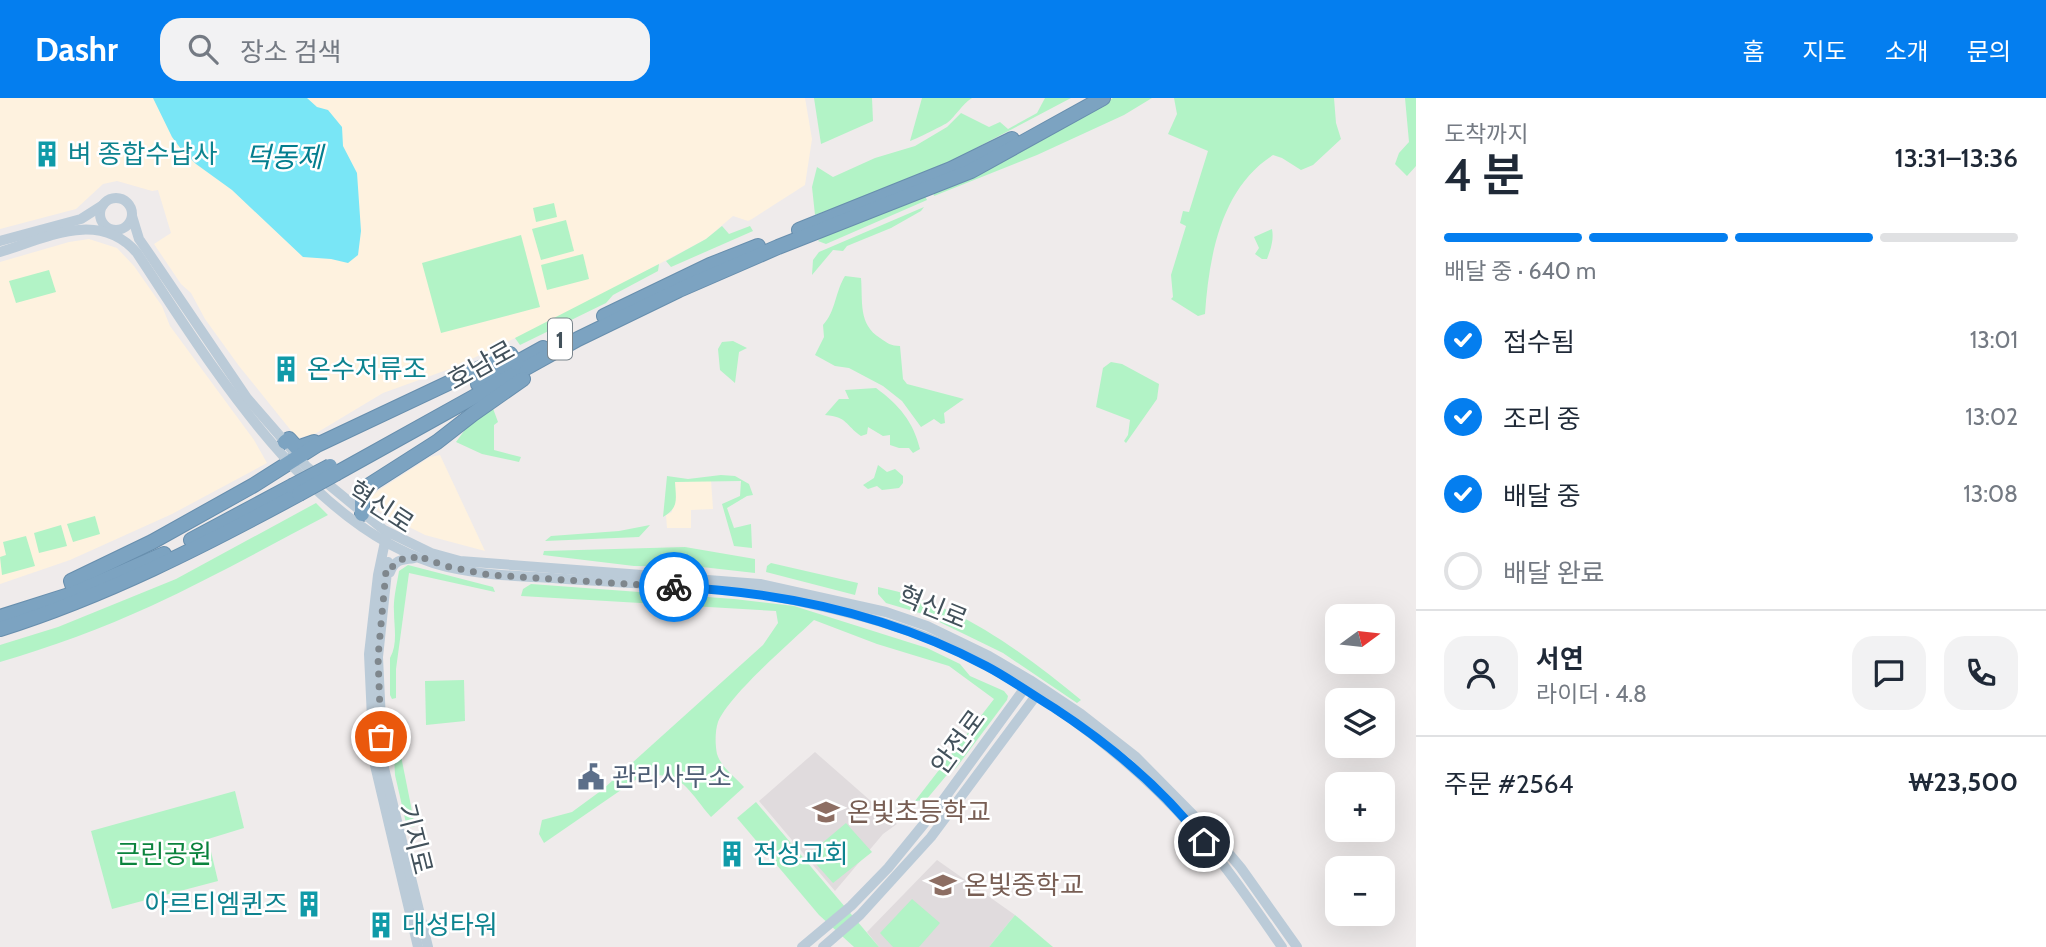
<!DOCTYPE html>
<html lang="ko">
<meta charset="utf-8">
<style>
:root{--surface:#fff;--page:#f2f2f3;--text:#1f2937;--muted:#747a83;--line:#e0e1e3;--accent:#047eef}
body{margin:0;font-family:Cabin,"Noto Sans KR",sans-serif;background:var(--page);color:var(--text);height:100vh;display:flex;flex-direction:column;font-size:26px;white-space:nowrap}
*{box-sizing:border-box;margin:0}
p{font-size:23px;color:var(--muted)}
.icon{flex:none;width:38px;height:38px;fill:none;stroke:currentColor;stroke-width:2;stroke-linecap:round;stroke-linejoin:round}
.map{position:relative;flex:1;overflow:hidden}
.panel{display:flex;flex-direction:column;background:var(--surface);width:630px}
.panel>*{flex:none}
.needle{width:46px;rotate:75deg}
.buttons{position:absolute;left:1325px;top:506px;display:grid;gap:14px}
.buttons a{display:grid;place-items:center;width:70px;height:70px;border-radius:14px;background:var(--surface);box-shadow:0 7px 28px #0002;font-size:35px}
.pin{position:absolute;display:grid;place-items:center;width:60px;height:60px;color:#fff;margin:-30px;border:4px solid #fff;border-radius:50%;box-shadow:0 2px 7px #0007}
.courier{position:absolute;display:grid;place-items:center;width:70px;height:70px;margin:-35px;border:5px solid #047eef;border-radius:50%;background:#fff;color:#222;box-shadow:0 2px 9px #0007}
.summary em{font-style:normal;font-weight:600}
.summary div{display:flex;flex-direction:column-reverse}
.summary{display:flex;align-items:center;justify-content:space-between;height:119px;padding:0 28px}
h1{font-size:46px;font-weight:600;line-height:52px}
.bar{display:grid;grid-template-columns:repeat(4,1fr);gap:10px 7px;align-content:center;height:84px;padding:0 28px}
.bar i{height:9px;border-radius:5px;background:var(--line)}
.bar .selected{background:var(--accent)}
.bar p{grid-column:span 4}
.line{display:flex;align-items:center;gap:18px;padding:0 28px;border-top:2px solid var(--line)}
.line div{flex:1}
.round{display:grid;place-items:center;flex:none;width:74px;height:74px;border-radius:21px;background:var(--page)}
ol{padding:0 28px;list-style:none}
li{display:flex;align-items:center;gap:21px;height:77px}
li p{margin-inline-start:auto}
li .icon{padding:7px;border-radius:50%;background:var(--accent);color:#fff;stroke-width:4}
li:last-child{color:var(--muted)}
li i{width:38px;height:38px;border:4px solid var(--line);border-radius:50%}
header{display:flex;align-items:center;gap:42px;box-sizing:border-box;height:98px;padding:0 35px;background:var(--accent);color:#fff}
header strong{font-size:33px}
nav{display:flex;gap:38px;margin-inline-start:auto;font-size:24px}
.search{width:490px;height:63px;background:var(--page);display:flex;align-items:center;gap:18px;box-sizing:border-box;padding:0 24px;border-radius:21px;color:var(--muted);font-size:26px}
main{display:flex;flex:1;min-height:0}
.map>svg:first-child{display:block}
.commercial{fill:#fef2df}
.education{fill:#e0dbdd}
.green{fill:#b2f3c6}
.water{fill:#79e6f6}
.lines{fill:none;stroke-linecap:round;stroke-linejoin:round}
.highway-casing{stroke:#678ead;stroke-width:16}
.secondary{stroke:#bbcbd8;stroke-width:10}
.highway{stroke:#7ca3c1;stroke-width:14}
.highway-bridge-casing{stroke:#678ead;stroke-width:16;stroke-linecap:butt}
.highway-bridge{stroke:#7ca3c1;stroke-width:14}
.done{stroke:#7f878d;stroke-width:7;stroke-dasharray:0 12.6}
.route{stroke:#047eef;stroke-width:9}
.labels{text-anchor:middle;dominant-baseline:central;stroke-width:5;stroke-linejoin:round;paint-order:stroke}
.shield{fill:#fff;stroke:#7b858c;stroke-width:2}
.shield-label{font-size:24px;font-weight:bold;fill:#42515b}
.culture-label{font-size:26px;fill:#0d838f;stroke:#fff;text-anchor:start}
.street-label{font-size:26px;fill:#42515b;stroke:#fff}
.service-label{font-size:26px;fill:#4e5e75;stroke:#fff;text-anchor:start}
.education-label{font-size:26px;fill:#785e54;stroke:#fff;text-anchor:start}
.park-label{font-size:26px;fill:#0b833d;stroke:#fff}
.water-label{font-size:28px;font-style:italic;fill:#037e8f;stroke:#fff}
</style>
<header>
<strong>Dashr</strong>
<div class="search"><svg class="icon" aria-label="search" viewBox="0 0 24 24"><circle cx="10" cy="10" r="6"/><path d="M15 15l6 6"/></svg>장소 검색</div>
<nav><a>홈</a><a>지도</a><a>소개</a><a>문의</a></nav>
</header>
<main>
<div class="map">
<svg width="1416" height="849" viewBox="0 0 1416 849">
<rect width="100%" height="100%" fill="#efebeb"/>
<g class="commercial">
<polygon points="0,0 805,0 812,41 805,87 752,121 748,123 733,118 706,141 565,216 455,269 383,295 313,337 297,340 239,268 205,221 191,195 181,186 154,146 171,135 158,92 152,93 117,83 103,86 76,111 0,131"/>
<polygon points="89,141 117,150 134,168 162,208 170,228 254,342 267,365 172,416 70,462 0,486 0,164 69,144"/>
<polygon points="440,357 485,453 425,437 385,417 371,407 370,400 379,392 430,359"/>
<polygon points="711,382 713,411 691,412 691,430 667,430 666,417 672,414 674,384"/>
</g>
<g class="education">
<polygon points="815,654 897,726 883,736 835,793 759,703"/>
<polygon points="937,762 1015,817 989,849 879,849 867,834"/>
</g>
<g class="green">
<polygon points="814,0 872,0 873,23 821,46"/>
<path d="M922,0h50c-10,6 -16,18 -25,25 -5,3 -33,17 -37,18z"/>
<polygon points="1045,0 1071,0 961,58 894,88 815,117 812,89 817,69 833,79 875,60 915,48 947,29 961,15 989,29 1000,24 1008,31 1037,15"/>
<polygon points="1113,0 1152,0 1124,17 1037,57 934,98 933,94 1072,24"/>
<path d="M1174,0h160l2,25 5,16 -28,26 -12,5 -19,-12 -9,-3c-52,33 -64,101 -68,159l-7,2 -27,-17 2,-2 -2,-22 15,-49 -6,-3 3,-12 6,1 19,-61 -40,-17 9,-20z"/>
<polygon points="1405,0 1416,0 1416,68 1407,78 1395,66 1399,55 1409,44"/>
<polygon points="925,98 927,102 826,146 818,143 826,136"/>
<polygon points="554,105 557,119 536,124 533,110"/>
<polygon points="924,109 921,113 891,130 847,148 843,153 833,152 812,177 813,162 819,154"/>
<polygon points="566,122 574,153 541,162 532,131"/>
<polygon points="722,128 729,136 750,128 753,133 671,169 666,163 706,141"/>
<path d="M1272,131c2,11 -1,19 -5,30h-5l-7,-5 4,-6 -5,-11z"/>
<polygon points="521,137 540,209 441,235 422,165"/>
<polygon points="583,156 589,181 547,192 541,167"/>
<polygon points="659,166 658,173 613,197 606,205 520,247 515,240"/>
<polygon points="49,172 56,194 16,205 9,183"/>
<path d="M845,178l16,2c2,24 -3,46 19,60 7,5 11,8 20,8l3,33 4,5 57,15 -20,14 1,10 -4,1 -7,-5 -13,8 -19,-26 -19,-15 -34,-18 -14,-2 -20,-11 9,-18 -1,-12c13,-14 12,-33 22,-49z"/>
<polygon points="733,243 747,250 739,254 735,285 720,272 718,251 722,244"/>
<polygon points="1111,264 1122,266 1159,286 1157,301 1126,345 1124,343 1128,337 1130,322 1096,309 1103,270"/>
<path d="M876,290c23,17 37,33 44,61l-7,4 -4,-5h-10l-9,-3v-10l-7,1 -15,-9 -1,7 -6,2c-16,-11 -13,-19 -36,-21l14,-16h10l-4,-9z"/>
<polygon points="491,305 498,324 494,327 494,352 521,359 519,364 482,356 456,344 464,333 462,327"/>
<polygon points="878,367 887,374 895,371 903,378 903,385 899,390 882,392 877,388 868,391 863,387 874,380"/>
<path d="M721,377l14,1 14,8 4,11 -6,1 -20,12 7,20 17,-4 1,24 -18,-2 -12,-42 18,-8 1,-15 -66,1c1,17 4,26 -12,35l4,-41 21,3z"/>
<path d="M316,405l12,12c-59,31 -117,63 -177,91 -48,22 -100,41 -151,56v-17l58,-18 118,-48z"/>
<polygon points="95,418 100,436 73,444 67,426"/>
<polygon points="61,427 67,448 39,455 34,435"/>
<polygon points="650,427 639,439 545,443 551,438 619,433"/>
<polygon points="26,438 35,468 2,477 0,459 6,457 3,444"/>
<polygon points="685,449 755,461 755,475 702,469 634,468 543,457 544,453"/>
<polygon points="771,465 858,485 855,497 766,474 767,468"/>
<path d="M408,467l85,22 2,5 -86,-19 -13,96v29l-4,1 -2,-4v-37c8,-14 4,-31 4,-46 -1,-13 3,-28 5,-41z"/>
<path d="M531,486l203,15 60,7 133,42 33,16 10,12 34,15 4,5 -1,4 -51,68 -10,8 -20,24 -11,1 79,-102 -45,-33 -72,-22 -63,-24c-24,23 -85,75 -96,102 -3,9 -3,22 -1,32 4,13 18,23 27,33l-33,30c-25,-29 -31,-51 -74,-38l-93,64 -5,-9 3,-14 30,-8 30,-22 161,-145 15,-22 -2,-12 -255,-15 2,-7z"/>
<path d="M878,489c79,16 142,63 203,113l-4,3 -74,-50 -80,-39 -37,-11 -8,-9z"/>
<polygon points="464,582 465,623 426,627 425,583"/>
<polygon points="395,615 397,615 402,663 415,728 411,729 406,725 395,677 392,619"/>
<polygon points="235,693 244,730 208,741 218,783 112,811 91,733"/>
<polygon points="756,704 879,849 854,849 819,817 737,720"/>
<polygon points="846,725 872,754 833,785 808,757"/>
<polygon points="912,801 940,825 919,849 893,849 880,835"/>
<polygon points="1015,817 1053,849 989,849"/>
</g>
<polygon class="water" points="153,0 307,0 317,9 328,12 342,29 343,48 357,75 361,133 358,157 348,165 331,161 303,159 232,92 196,66 181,51 172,39"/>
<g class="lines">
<g class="highway-casing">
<g id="highway">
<polyline points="799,132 951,71 1012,41"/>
<polyline points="604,218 710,167 758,148"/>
<polyline points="478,286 543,250"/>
<polyline points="285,344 289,341 297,350 314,344"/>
<polyline points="337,375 578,241 679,192 778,149 971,73 1103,0"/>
<polyline points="362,416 362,395 368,388 437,344 473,316 523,281"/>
<polyline points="191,442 292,388"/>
<polyline points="75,495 71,483 152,444 254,387 317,347 510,256 516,265"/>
<polyline points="0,519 75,495 164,456"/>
<path d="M0,531c105,-33 203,-83 299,-135"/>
</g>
</g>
<g class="secondary">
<circle cx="116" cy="116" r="16"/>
<polyline points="132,118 139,141 146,151 247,300 306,368 384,432 431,455 460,463 760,486 886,514 927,528 989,558 1030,582 1081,616 1136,659 1215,739 1241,770 1297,849"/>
<polyline points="0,143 81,121 103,107"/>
<path d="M0,154c46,-14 99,-43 137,1 73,110 173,280 310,314 35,8 70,9 106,11 68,5 138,7 206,15 55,11 111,23 164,43 98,38 201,114 270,192 33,37 61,79 89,119"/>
<polyline points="386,439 378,477 369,556 374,663 418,849"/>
<polyline points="388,464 378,559 383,666 428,849"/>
<path d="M386,473l4,1c5,-14 14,-12 24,-14"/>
<polyline points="802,849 851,808 888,770 941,705 1027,587"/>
<polyline points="823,849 860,817 931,739 1038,595"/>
</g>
<use href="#highway" class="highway"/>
<g class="highway-bridge-casing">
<g id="highway-bridge">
<polyline points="292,388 330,368"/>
<polyline points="299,396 337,375"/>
</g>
</g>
<use href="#highway-bridge" class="highway-bridge"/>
</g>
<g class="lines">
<path class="done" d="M381,639l-3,-80 8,-86 4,1c4,-11 12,-15 23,-13l3,-4 29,11 45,9 184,12"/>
<path class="route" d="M674,489c107,5 216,28 312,79 23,12 45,28 68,42 55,36 109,81 150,134"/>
</g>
<defs>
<g id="building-bare" transform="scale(2.1)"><path d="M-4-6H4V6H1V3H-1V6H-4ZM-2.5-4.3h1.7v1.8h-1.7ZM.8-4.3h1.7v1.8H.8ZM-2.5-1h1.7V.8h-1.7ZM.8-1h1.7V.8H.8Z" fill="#0f9aa8" stroke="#fff" stroke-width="2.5" paint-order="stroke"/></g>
<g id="civic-bare" transform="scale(2.1)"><path d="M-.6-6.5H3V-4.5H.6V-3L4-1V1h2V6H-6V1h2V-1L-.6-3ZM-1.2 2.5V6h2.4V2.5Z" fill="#5c6f8a" stroke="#fff" stroke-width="2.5" paint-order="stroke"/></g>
<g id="school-bare" transform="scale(2.1)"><path d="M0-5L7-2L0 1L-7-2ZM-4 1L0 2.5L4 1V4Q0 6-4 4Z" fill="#8d6e63" stroke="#fff" stroke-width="2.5" paint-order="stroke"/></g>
</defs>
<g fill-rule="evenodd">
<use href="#building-bare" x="47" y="56"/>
<use href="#building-bare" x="286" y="271"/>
<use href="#civic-bare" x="591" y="679"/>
<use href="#school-bare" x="826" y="714"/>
<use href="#building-bare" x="732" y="756"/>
<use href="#school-bare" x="943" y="787"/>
<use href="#building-bare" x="309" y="806"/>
<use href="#building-bare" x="381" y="827"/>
</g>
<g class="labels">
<rect class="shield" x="548" y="220.5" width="24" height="41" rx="5"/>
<g class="shield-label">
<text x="560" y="241">1</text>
</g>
<g class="culture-label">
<text x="68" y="56">벼 종합수납사</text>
<text x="307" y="271">온수저류조</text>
<text x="753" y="756">전성교회</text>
<text x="288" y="806" text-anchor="end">아르티엠퀸즈</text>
<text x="402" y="827">대성타워</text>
</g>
<g class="street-label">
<text transform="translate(481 267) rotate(-29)">호남로</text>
<text transform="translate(381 409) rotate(33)">혁신로</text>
<text transform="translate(933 509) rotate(22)">혁신로</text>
<text transform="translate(958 644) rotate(-54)">안전로</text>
<text transform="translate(415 741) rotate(76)">기지로</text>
</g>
<g class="service-label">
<text x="612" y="679">관리사무소</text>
</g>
<g class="education-label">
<text x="847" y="714">온빛초등학교</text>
<text x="964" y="787">온빛중학교</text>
</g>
<g class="park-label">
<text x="164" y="756">근린공원</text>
</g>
<g class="water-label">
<text x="284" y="59">덕동제</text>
</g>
</g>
</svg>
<div class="buttons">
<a><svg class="needle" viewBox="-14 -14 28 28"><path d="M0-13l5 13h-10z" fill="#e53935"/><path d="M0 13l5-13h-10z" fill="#747a83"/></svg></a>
<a><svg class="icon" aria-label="layers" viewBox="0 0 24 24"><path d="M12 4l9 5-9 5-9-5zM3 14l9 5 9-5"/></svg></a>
<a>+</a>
<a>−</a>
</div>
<div class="pin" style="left:381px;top:639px;background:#ea580c"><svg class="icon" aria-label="bag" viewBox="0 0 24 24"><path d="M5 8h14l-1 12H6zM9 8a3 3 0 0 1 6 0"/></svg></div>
<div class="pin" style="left:1204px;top:744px;background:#1f2937"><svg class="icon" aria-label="home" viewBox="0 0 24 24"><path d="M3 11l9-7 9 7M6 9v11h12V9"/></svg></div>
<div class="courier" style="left:674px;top:489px"><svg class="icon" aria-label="bike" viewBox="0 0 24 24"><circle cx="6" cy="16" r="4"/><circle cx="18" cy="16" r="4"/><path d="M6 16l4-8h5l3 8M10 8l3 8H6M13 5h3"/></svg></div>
</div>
<section class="panel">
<div class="summary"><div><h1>4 분</h1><p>도착까지</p></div><em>13:31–13:36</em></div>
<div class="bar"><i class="selected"></i><i class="selected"></i><i class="selected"></i><i></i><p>배달 중 · 640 m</p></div>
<ol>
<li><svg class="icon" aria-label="check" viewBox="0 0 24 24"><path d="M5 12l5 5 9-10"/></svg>접수됨<p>13:01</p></li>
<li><svg class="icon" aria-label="check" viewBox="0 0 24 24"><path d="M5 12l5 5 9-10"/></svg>조리 중<p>13:02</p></li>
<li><svg class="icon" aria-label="check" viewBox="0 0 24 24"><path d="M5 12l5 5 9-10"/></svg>배달 중<p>13:08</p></li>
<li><i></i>배달 완료</li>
</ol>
<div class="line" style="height:126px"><a class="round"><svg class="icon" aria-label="person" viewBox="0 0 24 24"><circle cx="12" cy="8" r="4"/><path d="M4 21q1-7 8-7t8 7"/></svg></a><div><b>서연</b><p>라이더 · 4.8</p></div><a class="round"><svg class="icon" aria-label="chat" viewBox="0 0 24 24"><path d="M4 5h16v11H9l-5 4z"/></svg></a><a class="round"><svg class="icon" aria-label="phone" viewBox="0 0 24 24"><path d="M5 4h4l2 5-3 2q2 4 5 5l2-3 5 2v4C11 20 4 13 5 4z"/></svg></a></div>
<div class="line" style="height:91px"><div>주문 #2564</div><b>₩23,500</b></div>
</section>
</main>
